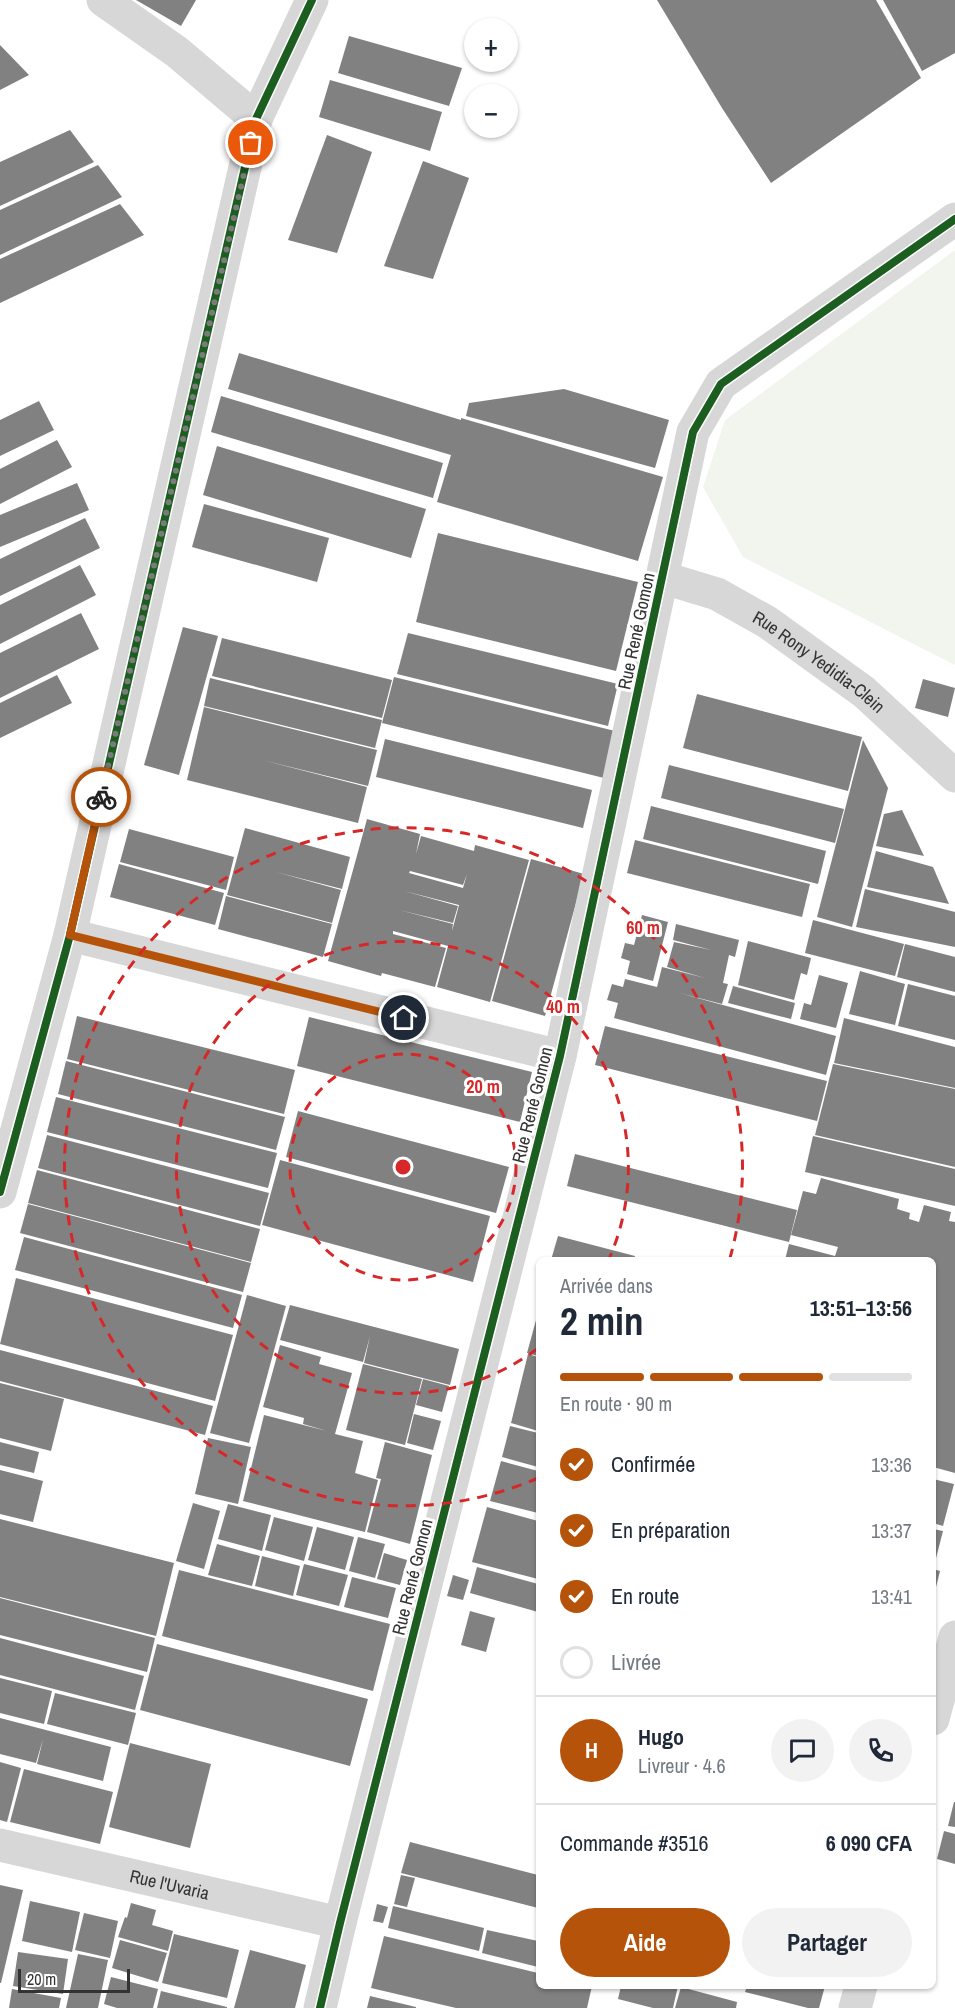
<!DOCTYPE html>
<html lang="fr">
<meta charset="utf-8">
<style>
:root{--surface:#fff;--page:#f2f2f3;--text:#1f2937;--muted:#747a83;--line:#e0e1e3;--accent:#b45309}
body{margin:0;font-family:"Archivo Narrow",sans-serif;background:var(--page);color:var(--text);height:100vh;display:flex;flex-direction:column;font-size:22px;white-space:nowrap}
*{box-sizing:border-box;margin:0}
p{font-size:20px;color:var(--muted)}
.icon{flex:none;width:33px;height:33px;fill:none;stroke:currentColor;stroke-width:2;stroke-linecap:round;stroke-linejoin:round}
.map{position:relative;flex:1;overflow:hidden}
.details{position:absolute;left:536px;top:1257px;width:400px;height:732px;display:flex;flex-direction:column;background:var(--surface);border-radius:9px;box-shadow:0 2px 4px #0004}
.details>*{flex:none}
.controls{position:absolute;left:464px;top:18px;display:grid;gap:12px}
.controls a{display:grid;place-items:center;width:54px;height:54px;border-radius:50%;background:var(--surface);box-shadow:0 2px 4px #0004;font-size:30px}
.scale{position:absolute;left:18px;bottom:15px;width:112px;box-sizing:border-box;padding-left:6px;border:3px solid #333;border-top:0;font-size:16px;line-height:21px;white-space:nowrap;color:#333;-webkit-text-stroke:4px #fff;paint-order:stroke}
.pin{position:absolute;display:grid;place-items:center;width:51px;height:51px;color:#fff;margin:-26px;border:3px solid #fff;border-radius:50%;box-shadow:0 2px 6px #0007}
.courier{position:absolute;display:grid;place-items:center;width:60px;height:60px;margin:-30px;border:4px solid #b45309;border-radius:50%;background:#fff;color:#222;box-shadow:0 2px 8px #0007}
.overview em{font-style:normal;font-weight:800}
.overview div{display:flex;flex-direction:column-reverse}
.overview{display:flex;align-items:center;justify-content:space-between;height:102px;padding:0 24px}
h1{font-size:39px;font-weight:800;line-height:45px}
.bar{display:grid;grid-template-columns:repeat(4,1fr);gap:9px 6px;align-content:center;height:72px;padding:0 24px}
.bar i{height:8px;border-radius:4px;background:var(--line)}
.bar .current{background:var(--accent)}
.bar p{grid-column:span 4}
.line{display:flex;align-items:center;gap:15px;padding:0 24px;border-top:2px solid var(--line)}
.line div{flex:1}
.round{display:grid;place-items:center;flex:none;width:63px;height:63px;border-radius:32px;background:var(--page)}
ol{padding:0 24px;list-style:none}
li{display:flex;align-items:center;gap:18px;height:66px}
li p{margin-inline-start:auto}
li .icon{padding:6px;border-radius:50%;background:var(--accent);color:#fff;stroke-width:4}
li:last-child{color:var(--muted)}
li i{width:33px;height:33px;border:3px solid var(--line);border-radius:50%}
.action{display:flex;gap:12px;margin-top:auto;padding:12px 24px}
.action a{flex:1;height:69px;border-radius:36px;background:var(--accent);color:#fff;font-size:24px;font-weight:800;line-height:69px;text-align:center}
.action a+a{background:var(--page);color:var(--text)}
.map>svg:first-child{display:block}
.green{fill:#f1f5ed}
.building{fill:#818181;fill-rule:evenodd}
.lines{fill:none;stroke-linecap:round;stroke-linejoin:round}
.minor{stroke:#d7d7d7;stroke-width:33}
.cycleway-casing{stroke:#fff;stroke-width:11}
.cycleway{stroke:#1b5e20;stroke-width:8}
.done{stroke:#7a7a7a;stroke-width:6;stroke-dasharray:0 10.8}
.route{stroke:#b45309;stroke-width:8}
.ring{fill:none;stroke:#d62828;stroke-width:3;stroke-dasharray:10 8}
.labels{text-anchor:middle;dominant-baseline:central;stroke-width:6;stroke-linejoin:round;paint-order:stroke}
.street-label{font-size:18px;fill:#333;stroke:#fff}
.centre{fill:#d62828;stroke:#fff;stroke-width:3}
.ring-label{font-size:18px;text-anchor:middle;font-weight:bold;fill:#d62828;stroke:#fff;stroke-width:6;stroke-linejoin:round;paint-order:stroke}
</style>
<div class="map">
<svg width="955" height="2008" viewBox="0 0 955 2008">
<rect width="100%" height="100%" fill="#fff"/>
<polygon class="green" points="955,250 955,665 743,557 703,487 725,420"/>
<g class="building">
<polygon points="136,0 196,0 181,26"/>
<polygon points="657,0 876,0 921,78 771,183 722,108"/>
<polygon points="883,0 955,0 955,53 922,71"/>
<polygon points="349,36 462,68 449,106 338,73"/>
<polygon points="0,45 29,75 0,90"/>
<polygon points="330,80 442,112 430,151 319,117"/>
<polygon points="70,130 94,162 0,206 0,162"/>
<polygon points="327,135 372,152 337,253 288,240"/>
<polygon points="423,161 469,178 433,279 384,266"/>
<polygon points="98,165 122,197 0,255 0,210"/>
<polygon points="120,204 144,235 0,303 0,259"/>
<polygon points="239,353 461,420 461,418 663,477 638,561 437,502 451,455 228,389"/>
<polygon points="564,389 669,420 655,468 466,416 469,403"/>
<polygon points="221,396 443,463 433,498 211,432"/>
<polygon points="39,401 54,430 0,456 0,420"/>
<polygon points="57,440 72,467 0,504 0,469"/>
<polygon points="217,446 426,509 411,558 203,495"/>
<polygon points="77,483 89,510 0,547 0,515"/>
<polygon points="204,504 329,538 317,582 192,547"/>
<polygon points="85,518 100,548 0,596 0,559"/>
<polygon points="438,533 638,582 616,671 416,622"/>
<polygon points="80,565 96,595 0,644 0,605"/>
<polygon points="81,613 99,649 0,698 0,653"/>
<polygon points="183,627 218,636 179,775 144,765"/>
<polygon points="408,633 618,684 608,726 397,674"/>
<polygon points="222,638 392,680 382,718 212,676"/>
<polygon points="57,675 72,703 0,738 0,703"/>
<polygon points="394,677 615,731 604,778 382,723"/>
<polygon points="210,678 382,720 375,748 204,706"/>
<polygon points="923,679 955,688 948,717 915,708"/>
<polygon points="697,694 862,737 848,791 683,748"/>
<polygon points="204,707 377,750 368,786 262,760 367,787 358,823 187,780"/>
<polygon points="385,739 592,790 583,828 376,777"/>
<polygon points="863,740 888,788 852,927 817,917"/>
<polygon points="669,765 844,809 835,843 661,798"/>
<polygon points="651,806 826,851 818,884 643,839"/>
<polygon points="902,810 924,856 876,846 884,814"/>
<path d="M367,819l53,15 -4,20 5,-18 53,15 1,-6 54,15 -39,142 -53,-15 11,-41 -55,-15v3l53,14 -11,39 -53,-14 -1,3 -53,-15zM410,871l53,14 4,-11 -4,14 -54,-15zM404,891l55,14 -7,26 1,-7 -54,-14 54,13 5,-17z"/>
<polygon points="245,828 350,857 342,889 276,872 341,890 332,923 227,895"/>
<polygon points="129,829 234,857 226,890 120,862"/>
<polygon points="635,840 810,884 802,917 627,873"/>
<polygon points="876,851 933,867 949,904 867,887"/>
<polygon points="531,859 584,874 545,1016 492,1001"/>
<polygon points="119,864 224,893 215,925 110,897"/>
<polygon points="865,889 955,912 955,947 856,927"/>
<polygon points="226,896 332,924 323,957 218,929"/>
<polygon points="642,915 668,922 653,981 627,974 630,961 621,958 625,943 634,945"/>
<polygon points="813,920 904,944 895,976 805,953"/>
<polygon points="676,924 739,940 735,957 729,955 723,983 728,984 722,1004 679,993 836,1036 826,1075 614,1018 618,1003 607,1000 612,984 623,987 625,979 657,987 662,967 705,978 667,967 674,942 711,950 673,940"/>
<polygon points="748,941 811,958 807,975 801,973 794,1000 738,985"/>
<polygon points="905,944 955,957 955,992 897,977"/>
<polygon points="860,971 905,984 895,1025 849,1014"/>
<polygon points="819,975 848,983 836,1028 800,1019 804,1003 811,1005"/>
<polygon points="908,984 955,996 955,1040 898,1026"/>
<polygon points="733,986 795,1003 791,1019 728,1003"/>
<polygon points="77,1016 295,1070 284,1114 67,1059"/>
<polygon points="309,1017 532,1072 520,1122 297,1066"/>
<polygon points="844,1018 955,1047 955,1088 834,1063"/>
<polygon points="605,1026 827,1081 817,1121 595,1065"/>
<polygon points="66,1061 285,1117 276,1150 58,1094"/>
<polygon points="833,1064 955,1089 955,1167 815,1135"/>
<polygon points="56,1097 277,1153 268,1188 47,1132"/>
<polygon points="298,1111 509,1167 496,1213 286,1157"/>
<polygon points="47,1135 269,1193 260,1226 38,1168"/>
<polygon points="813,1136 955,1169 955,1206 805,1172"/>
<polygon points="575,1154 797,1210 789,1242 567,1186"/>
<polygon points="280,1160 490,1216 473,1282 262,1225"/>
<polygon points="37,1170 260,1229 251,1262 28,1203"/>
<polygon points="821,1178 899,1199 897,1209 910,1213 909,1219 919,1222 924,1205 951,1212 949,1221 955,1222 955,1473 933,1467 933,1260 785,1260 789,1244 835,1256 838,1247 791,1235 803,1191 816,1194"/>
<polygon points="28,1204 251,1263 243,1292 20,1233"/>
<polygon points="558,1236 635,1256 634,1260 551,1260"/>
<polygon points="24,1237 242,1295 233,1328 15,1270"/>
<polygon points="16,1278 233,1335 215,1401 0,1344"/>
<polygon points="247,1295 286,1306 249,1443 210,1433"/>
<polygon points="290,1305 459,1349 450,1385 364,1363 370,1336 363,1362 280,1340"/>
<polygon points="538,1313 538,1356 527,1353"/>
<polygon points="280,1345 321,1357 319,1364 352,1373 335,1434 363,1441 355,1473 378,1480 365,1532 243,1501 264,1415 327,1431 303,1424 304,1418 263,1407"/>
<polygon points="0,1350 213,1406 205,1435 0,1381"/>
<polygon points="528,1354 538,1357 538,1431 511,1423"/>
<polygon points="363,1364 422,1379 405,1445 346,1430"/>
<polygon points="423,1379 449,1386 442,1412 416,1405"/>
<polygon points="0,1383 64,1399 51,1451 0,1438"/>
<polygon points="414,1414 441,1421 433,1450 407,1443"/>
<polygon points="510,1426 538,1433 538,1467 502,1457"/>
<polygon points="208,1438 251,1447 238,1504 195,1494"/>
<polygon points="0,1442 39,1452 34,1473 0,1465"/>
<polygon points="385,1442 432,1455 410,1544 367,1532 381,1479 376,1478"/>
<polygon points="501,1461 538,1471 538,1513 490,1501"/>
<polygon points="0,1470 43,1481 33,1522 0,1514"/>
<polygon points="933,1479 954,1484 943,1526 933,1523"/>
<polygon points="193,1503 220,1511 204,1569 176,1561"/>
<polygon points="228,1504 271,1515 262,1551 218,1539"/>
<polygon points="487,1507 538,1521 538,1579 472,1562"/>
<polygon points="274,1517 313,1527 304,1561 265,1550"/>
<polygon points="0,1519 174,1563 156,1636 0,1597"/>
<polygon points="317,1527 354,1537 345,1570 308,1560"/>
<polygon points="933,1529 943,1531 934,1566 933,1566"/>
<polygon points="358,1537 385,1544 375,1578 349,1571"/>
<polygon points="217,1544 260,1556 252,1586 208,1575"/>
<polygon points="384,1553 407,1560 400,1585 377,1579"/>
<polygon points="262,1556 300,1566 293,1596 255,1586"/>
<polygon points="304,1564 348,1575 339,1606 296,1595"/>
<polygon points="477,1567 538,1584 538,1612 470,1593"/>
<polygon points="933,1569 940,1571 934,1595 933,1595"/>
<polygon points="179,1570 390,1624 373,1691 162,1636"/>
<polygon points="453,1575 469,1580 463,1600 447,1596"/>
<polygon points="352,1577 396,1588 388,1618 344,1607"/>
<polygon points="0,1598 155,1638 147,1672 0,1635"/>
<polygon points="470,1611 495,1618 486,1652 461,1645"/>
<polygon points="0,1638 144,1676 135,1710 0,1675"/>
<polygon points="157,1644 368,1699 350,1766 140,1710"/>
<polygon points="0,1678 52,1691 44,1724 0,1713"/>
<polygon points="55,1693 136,1713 128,1745 47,1724"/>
<polygon points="0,1718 111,1747 103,1781 37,1764 43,1739 36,1763 0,1754"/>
<polygon points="130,1743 211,1764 190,1848 109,1827"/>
<polygon points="0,1762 21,1768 7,1822 0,1820"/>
<polygon points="24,1769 113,1792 100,1844 10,1822"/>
<polygon points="954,1802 955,1802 955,1827 948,1826"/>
<polygon points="944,1831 955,1834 955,1864 937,1859"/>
<polygon points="410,1842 538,1875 538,1908 401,1873"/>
<polygon points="401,1875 415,1878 407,1907 394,1904"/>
<polygon points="0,1885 23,1890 1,1983 0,1983"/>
<polygon points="30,1901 80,1912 72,1952 22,1941"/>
<polygon points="131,1903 156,1910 152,1925 173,1931 168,1951 118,1937 125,1917 127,1918"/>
<polygon points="377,1904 388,1907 383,1923 373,1921"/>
<polygon points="393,1906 484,1928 479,1951 388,1928"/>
<polygon points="84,1913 118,1921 110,1958 75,1950"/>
<polygon points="487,1930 538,1941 538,1967 482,1953"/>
<polygon points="174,1934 239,1950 227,1998 162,1983"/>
<polygon points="384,1936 538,1973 538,1986 592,1986 587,2008 456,2008 371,1988"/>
<polygon points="120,1940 167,1953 158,1982 112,1968"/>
<polygon points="250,1950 306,1965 295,2008 234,2008"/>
<polygon points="18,1952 68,1959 63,1994 13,1986"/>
<polygon points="78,1954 108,1960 98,2008 66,2008"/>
<polygon points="111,1977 158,1989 153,2008 117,2008 104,2004"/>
<polygon points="621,1986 678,1986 673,2008 653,2008 618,1999"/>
<polygon points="747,1986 825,1986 819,2008 808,2008 745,1992"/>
<polygon points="681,1987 737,2002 736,2008 675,2008"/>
<polygon points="12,1989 61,1998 59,2008 9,2008"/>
<polygon points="161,1991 227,2007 227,2008 157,2008"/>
<polygon points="370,1996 416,2007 416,2008 367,2008"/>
</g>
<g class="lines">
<g class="minor">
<polyline points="103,0 177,52 256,119"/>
<path id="s1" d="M664,578l53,16 50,28 97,70 91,84"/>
<polyline points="70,935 560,1056"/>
<polyline points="0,1192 70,935 256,119 312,0"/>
<polyline points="933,1719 955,1637"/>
<path id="s2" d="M0,1845l340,78"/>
<polyline points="320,2008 340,1923 560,1056 693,432 721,384 955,219"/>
<polyline points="855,2008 861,1986"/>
</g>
<g class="cycleway-casing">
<g id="cycleway">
<polyline points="0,1192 70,935 256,119 312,0"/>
<polyline points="320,2008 340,1923 560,1056 693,432 721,384 955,219"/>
</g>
</g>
<use href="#cycleway" class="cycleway"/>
</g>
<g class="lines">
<polyline class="done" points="101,797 251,143"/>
<polyline class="route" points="101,797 70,935 404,1018"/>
</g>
<g class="ring">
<circle cx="403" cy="1167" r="113"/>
<path d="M537 1349A226 226 0 1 1 609 1259"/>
<path d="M538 1478A339 339 0 1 1 730 1258"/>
</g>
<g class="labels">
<g class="street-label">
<text transform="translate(636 631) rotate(-78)">Rue René Gomon</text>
<text stroke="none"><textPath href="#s1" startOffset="178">Rue Rony Yedidia-Clein</textPath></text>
<text transform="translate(532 1105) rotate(-76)">Rue René Gomon</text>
<text transform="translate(412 1577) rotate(-76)">Rue René Gomon</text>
<text stroke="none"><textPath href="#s2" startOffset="174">Rue l'Uvaria</textPath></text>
</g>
</g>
<circle cx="403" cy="1167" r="9" class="centre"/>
<g class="ring-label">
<text x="643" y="934">60 m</text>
<text x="563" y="1013">40 m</text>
<text x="483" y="1093">20 m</text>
</g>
</svg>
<div class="controls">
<a>+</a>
<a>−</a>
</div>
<div class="scale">20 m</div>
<div class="pin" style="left:251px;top:143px;background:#ea580c"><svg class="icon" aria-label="bag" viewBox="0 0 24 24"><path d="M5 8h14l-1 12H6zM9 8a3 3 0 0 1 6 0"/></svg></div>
<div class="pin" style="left:404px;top:1018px;background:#1f2937"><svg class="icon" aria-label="home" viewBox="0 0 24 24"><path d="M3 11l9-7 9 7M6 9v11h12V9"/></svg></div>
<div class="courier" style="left:101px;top:797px"><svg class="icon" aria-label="bike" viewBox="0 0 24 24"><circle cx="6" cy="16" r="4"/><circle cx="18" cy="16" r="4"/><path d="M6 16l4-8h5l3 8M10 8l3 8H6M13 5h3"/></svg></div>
<section class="details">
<div class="overview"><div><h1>2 min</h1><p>Arrivée dans</p></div><em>13:51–13:56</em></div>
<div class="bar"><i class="current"></i><i class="current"></i><i class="current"></i><i></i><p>En route · 90 m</p></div>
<ol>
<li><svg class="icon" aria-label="check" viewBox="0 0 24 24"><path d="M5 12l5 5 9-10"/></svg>Confirmée<p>13:36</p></li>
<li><svg class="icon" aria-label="check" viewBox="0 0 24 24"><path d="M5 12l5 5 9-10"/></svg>En préparation<p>13:37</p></li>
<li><svg class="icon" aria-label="check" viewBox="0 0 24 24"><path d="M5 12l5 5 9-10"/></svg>En route<p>13:41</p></li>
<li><i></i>Livrée</li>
</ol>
<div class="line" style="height:108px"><b class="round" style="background:var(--accent);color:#fff">H</b><div><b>Hugo</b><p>Livreur · 4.6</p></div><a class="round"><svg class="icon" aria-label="chat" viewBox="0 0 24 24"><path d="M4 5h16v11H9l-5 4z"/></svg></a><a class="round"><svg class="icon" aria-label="phone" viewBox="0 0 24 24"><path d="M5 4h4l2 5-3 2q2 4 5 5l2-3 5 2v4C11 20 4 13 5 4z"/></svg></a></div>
<div class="line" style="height:78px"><div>Commande #3516</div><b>6 090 CFA</b></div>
<div class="action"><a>Aide</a><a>Partager</a></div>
</section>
</div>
